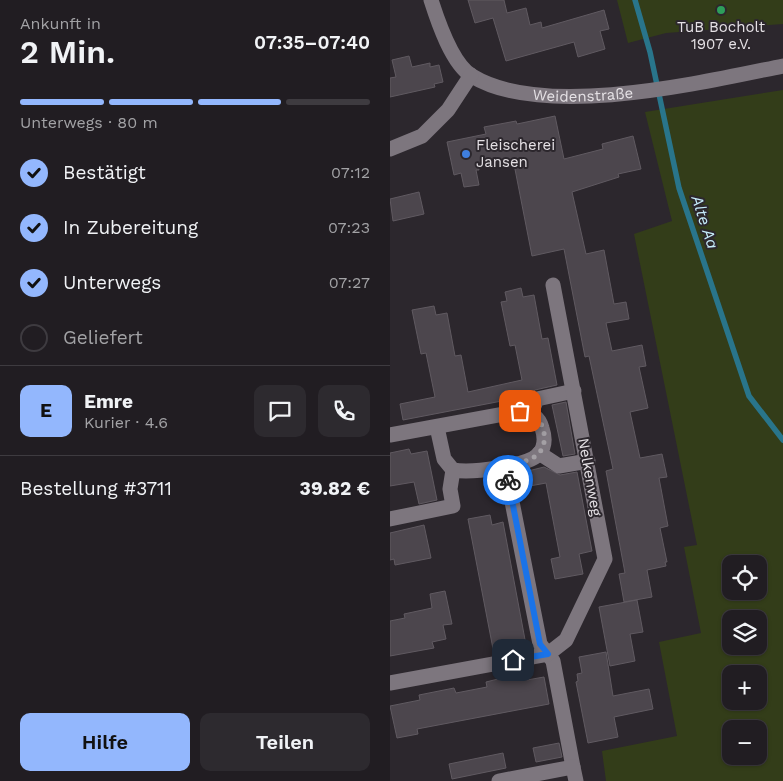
<!DOCTYPE html>
<html lang="de">
<meta charset="utf-8">
<style>
:root{--surface:#211d22;--page:#2d2a2f;--text:#f1f3f6;--muted:#a2a2a5;--line:#3e3b40;--accent:#93b7fd}
body{margin:0;font-family:"Work Sans",sans-serif;background:var(--page);color:var(--text);height:100vh;display:flex;flex-direction:column;font-size:19px;white-space:nowrap}
*{box-sizing:border-box;margin:0}
p{font-size:16px;color:var(--muted)}
.icon{flex:none;width:28px;height:28px;fill:none;stroke:currentColor;stroke-width:2;stroke-linecap:round;stroke-linejoin:round}
.map{position:relative;flex:1;overflow:hidden}
.side{display:flex;flex-direction:column;background:var(--surface);width:390px}
.side>*{flex:none}
.tools{position:absolute;left:332px;top:555px;display:grid;gap:10px}
.tools a{display:grid;place-items:center;width:45px;height:45px;border-radius:10px;background:var(--surface);box-shadow:0 1px 4px #0004,0 0 0 1px var(--line);font-size:25px}
.pin{position:absolute;display:grid;place-items:center;width:42px;height:42px;color:#fff;margin:-21px;border-radius:10px;box-shadow:0 2px 8px #0006}
.courier{position:absolute;display:grid;place-items:center;width:50px;height:50px;margin:-25px;border:4px solid #1a73e8;border-radius:50%;background:#fff;color:#222;box-shadow:0 1px 6px #0007}
.overview em{font-style:normal;font-weight:600}
.overview div{display:flex;flex-direction:column-reverse}
.overview{display:flex;align-items:center;justify-content:space-between;height:85px;padding:0 20px}
h1{font-size:32px;font-weight:600;line-height:38px}
.bar{display:grid;grid-template-columns:repeat(4,1fr);gap:8px 5px;align-content:center;height:60px;padding:0 20px}
.bar i{height:6px;border-radius:4px;background:var(--line)}
.bar .on{background:var(--accent)}
.bar p{grid-column:span 4}
.line{display:flex;align-items:center;gap:12px;padding:0 20px;border-top:1px solid var(--line)}
.line div{flex:1}
.round{display:grid;place-items:center;flex:none;width:52px;height:52px;border-radius:10px;background:var(--page)}
ol{padding:0 20px;list-style:none}
li{display:flex;align-items:center;gap:15px;height:55px}
li p{margin-inline-start:auto}
li .icon{padding:5px;border-radius:50%;background:var(--accent);color:#111;stroke-width:4}
li:last-child{color:var(--muted)}
li i{width:28px;height:28px;border:2px solid var(--line);border-radius:50%}
.cta{display:flex;gap:10px;margin-top:auto;padding:10px 20px}
.cta a{flex:1;height:58px;border-radius:10px;background:var(--accent);color:#111;font-size:20px;font-weight:600;line-height:58px;text-align:center}
.cta a+a{background:var(--page);color:var(--text)}
main{display:flex;flex:1;min-height:0}
.map>svg:first-child{display:block}
.green{fill:#333d19;fill-rule:evenodd}
.lines{fill:none;stroke-linecap:round;stroke-linejoin:round}
.stream{stroke:#29758b;stroke-width:5.5}
.building{fill:#4c464d;stroke:#605a61}
.minor{stroke:#7d767e;stroke-width:15}
.done{stroke:#a4a0a5;stroke-width:5;stroke-dasharray:0 9}
.route{stroke:#1a73e8;stroke-width:6}
.leisure-dot{fill:#2e9e5b;stroke:#2c272d;stroke-width:2}
.shop-dot{fill:#3f7fe0;stroke:#2c272d;stroke-width:2}
.labels{text-anchor:middle;dominant-baseline:central;stroke-width:4;stroke-linejoin:round;paint-order:stroke}
.poi-label{font-size:15px;fill:#e5e1e5;stroke:#2c272d}
.street-label{font-size:15px;fill:#e5e1e5;stroke:#2c272d}
.water-label{font-size:16px;font-style:italic;fill:#c5ebf9;stroke:#2c272d}
</style>
<main>
<section class="side">
<div class="overview"><div><h1>2 Min.</h1><p>Ankunft in</p></div><em>07:35–07:40</em></div>
<div class="bar"><i class="on"></i><i class="on"></i><i class="on"></i><i></i><p>Unterwegs · 80 m</p></div>
<ol>
<li><svg class="icon" aria-label="check" viewBox="0 0 24 24"><path d="M5 12l5 5 9-10"/></svg>Bestätigt<p>07:12</p></li>
<li><svg class="icon" aria-label="check" viewBox="0 0 24 24"><path d="M5 12l5 5 9-10"/></svg>In Zubereitung<p>07:23</p></li>
<li><svg class="icon" aria-label="check" viewBox="0 0 24 24"><path d="M5 12l5 5 9-10"/></svg>Unterwegs<p>07:27</p></li>
<li><i></i>Geliefert</li>
</ol>
<div class="line" style="height:90px"><b class="round" style="background:var(--accent);color:#111">E</b><div><b>Emre</b><p>Kurier · 4.6</p></div><a class="round"><svg class="icon" aria-label="chat" viewBox="0 0 24 24"><path d="M4 5h16v11H9l-5 4z"/></svg></a><a class="round"><svg class="icon" aria-label="phone" viewBox="0 0 24 24"><path d="M5 4h4l2 5-3 2q2 4 5 5l2-3 5 2v4C11 20 4 13 5 4z"/></svg></a></div>
<div class="line" style="height:65px"><div>Bestellung #3711</div><b>39.82 €</b></div>
<div class="cta"><a>Hilfe</a><a>Teilen</a></div>
</section>
<div class="map">
<svg width="393" height="781" viewBox="0 0 393 781">
<rect width="100%" height="100%" fill="#2c272d"/>
<g class="green">
<polygon points="227,0 393,0 393,24 276,33 238,43"/>
<path d="M393,90v691h-177l-4,-30 75,-15 -18,-94 42,-9 -17,-86 13,-2 -63,-311 38,-13 -27,-109zM341,564h28v27h-28zM341,619h28v27h-28zM341,674h28v27h-28zM341,729h28v27h-28z"/>
</g>
<g class="lines">
<polyline class="stream" points="245,0 260,52 289,188 359,396 393,440"/>
</g>
<g class="building">
<polygon points="78,0 114,0 117,13 136,8 140,25 151,22 152,28 214,10 219,29 210,31 215,49 188,57 184,42 116,61 103,18 85,23"/>
<polygon points="19,56 22,67 40,63 40,67 49,65 53,82 44,84 45,87 0,97 0,78 6,77 2,60"/>
<polygon points="165,116 174,159 213,149 212,144 243,136 251,169 228,174 229,177 182,192 196,254 214,250 224,304 236,302 239,319 216,323 222,351 252,345 256,366 249,367 258,408 240,412 250,458 272,454 277,477 269,478 278,526 270,528 277,562 275,562 276,566 257,570 262,597 234,602 229,574 235,573 216,471 223,469 199,356 195,357 174,249 142,256 123,159 88,166 89,170 86,170 89,185 74,187 71,173 64,175 57,142 96,134 94,127 126,121 127,124"/>
<polygon points="29,192 34,214 3,221 0,199"/>
<polygon points="131,288 133,297 144,295 152,339 158,338 167,385 145,390 138,396 13,420 10,404 45,397 36,353 31,354 22,310 44,306 46,315 57,313 65,356 71,355 78,392 132,380 125,345 120,346 111,302 117,301 115,292"/>
<polygon points="176,402 185,454 173,456 162,405"/>
<polygon points="19,449 21,454 37,451 47,500 29,504 24,482 0,486 0,453"/>
<polygon points="154,467 170,475 187,472 202,551 189,554 193,574 165,579 161,559 170,557 156,483 129,488 126,474"/>
<polygon points="100,515 102,525 113,522 136,645 131,646 131,649 104,654 78,519"/>
<polygon points="34,525 41,558 5,565 4,559 0,560 0,533"/>
<polygon points="55,591 62,624 53,625 56,639 42,642 44,648 0,656 0,621 15,618 14,614 42,608 40,594"/>
<polygon points="247,600 253,632 240,634 245,661 220,666 209,607"/>
<polygon points="216,652 223,696 259,689 263,709 224,717 228,737 198,743 186,682 188,681 187,674 192,673 189,657"/>
<polygon points="135,668 137,680 154,677 159,704 27,729 28,734 7,738 0,706 30,700 29,695 64,688 66,693 97,687 96,682 108,679 107,673"/>
<polygon points="169,743 172,757 146,762 143,748"/>
<polygon points="113,753 116,768 62,779 59,764"/>
</g>
<g class="lines">
<g class="minor">
<path id="s1" d="M41,0c7,22 21,64 41,76 72,44 232,6 311,-10"/>
<polyline points="0,149 32,136 58,110 81,75"/>
<polyline points="141,413 147,399 184,391"/>
<path d="M0,435l130,-24c12,2 19,6 22,17 3,9 3,19 -3,26 -13,13 -68,19 -86,16l-9,-11 -7,-32"/>
<polyline points="149,453 169,466 198,461"/>
<polyline points="115,466 150,644 163,661 183,767"/>
<polyline points="0,519 63,506 60,489 63,470"/>
<polyline points="0,683 158,654 176,640 215,559 163,285"/>
<polyline points="109,781 183,767 186,781"/>
</g>
</g>
<g class="lines">
<path class="done" d="M118,480l-3,-14c11,-3 24,-4 33,-12 11,-10 7,-33 -6,-40 -3,-2 -8,-2 -12,-3"/>
<polyline class="route" points="118,480 150,644 158,654 123,660"/>
</g>
<circle class="leisure-dot" cx="331" cy="10" r="5"/>
<circle class="shop-dot" cx="76" cy="154" r="5"/>
<g class="labels">
<g class="poi-label">
<text x="331" y="27">TuB Bocholt<tspan x="331" dy="17">1907 e.V.</tspan></text>
<text x="86" y="145" text-anchor="start">Fleischerei<tspan x="86" dy="17">Jansen</tspan></text>
</g>
<g class="street-label">
<text stroke="none"><textPath href="#s1" startOffset="202">Weidenstraße</textPath></text>
<text transform="translate(200 477) rotate(80)">Nelkenweg</text>
</g>
<g class="water-label">
<text transform="translate(315 222) rotate(72)">Alte Aa</text>
</g>
</g>
</svg>
<div class="tools">
<a><svg class="icon" aria-label="locate" viewBox="0 0 24 24"><circle cx="12" cy="12" r="6"/><path d="M12 2v4M12 18v4M2 12h4M18 12h4"/></svg></a>
<a><svg class="icon" aria-label="layers" viewBox="0 0 24 24"><path d="M12 4l9 5-9 5-9-5zM3 14l9 5 9-5"/></svg></a>
<a>+</a>
<a>−</a>
</div>
<div class="pin" style="left:130px;top:411px;background:#ea580c"><svg class="icon" aria-label="bag" viewBox="0 0 24 24"><path d="M5 8h14l-1 12H6zM9 8a3 3 0 0 1 6 0"/></svg></div>
<div class="pin" style="left:123px;top:660px;background:#1f2937"><svg class="icon" aria-label="home" viewBox="0 0 24 24"><path d="M3 11l9-7 9 7M6 9v11h12V9"/></svg></div>
<div class="courier" style="left:118px;top:480px"><svg class="icon" aria-label="bike" viewBox="0 0 24 24"><circle cx="6" cy="16" r="4"/><circle cx="18" cy="16" r="4"/><path d="M6 16l4-8h5l3 8M10 8l3 8H6M13 5h3"/></svg></div>
</div>
</main>
